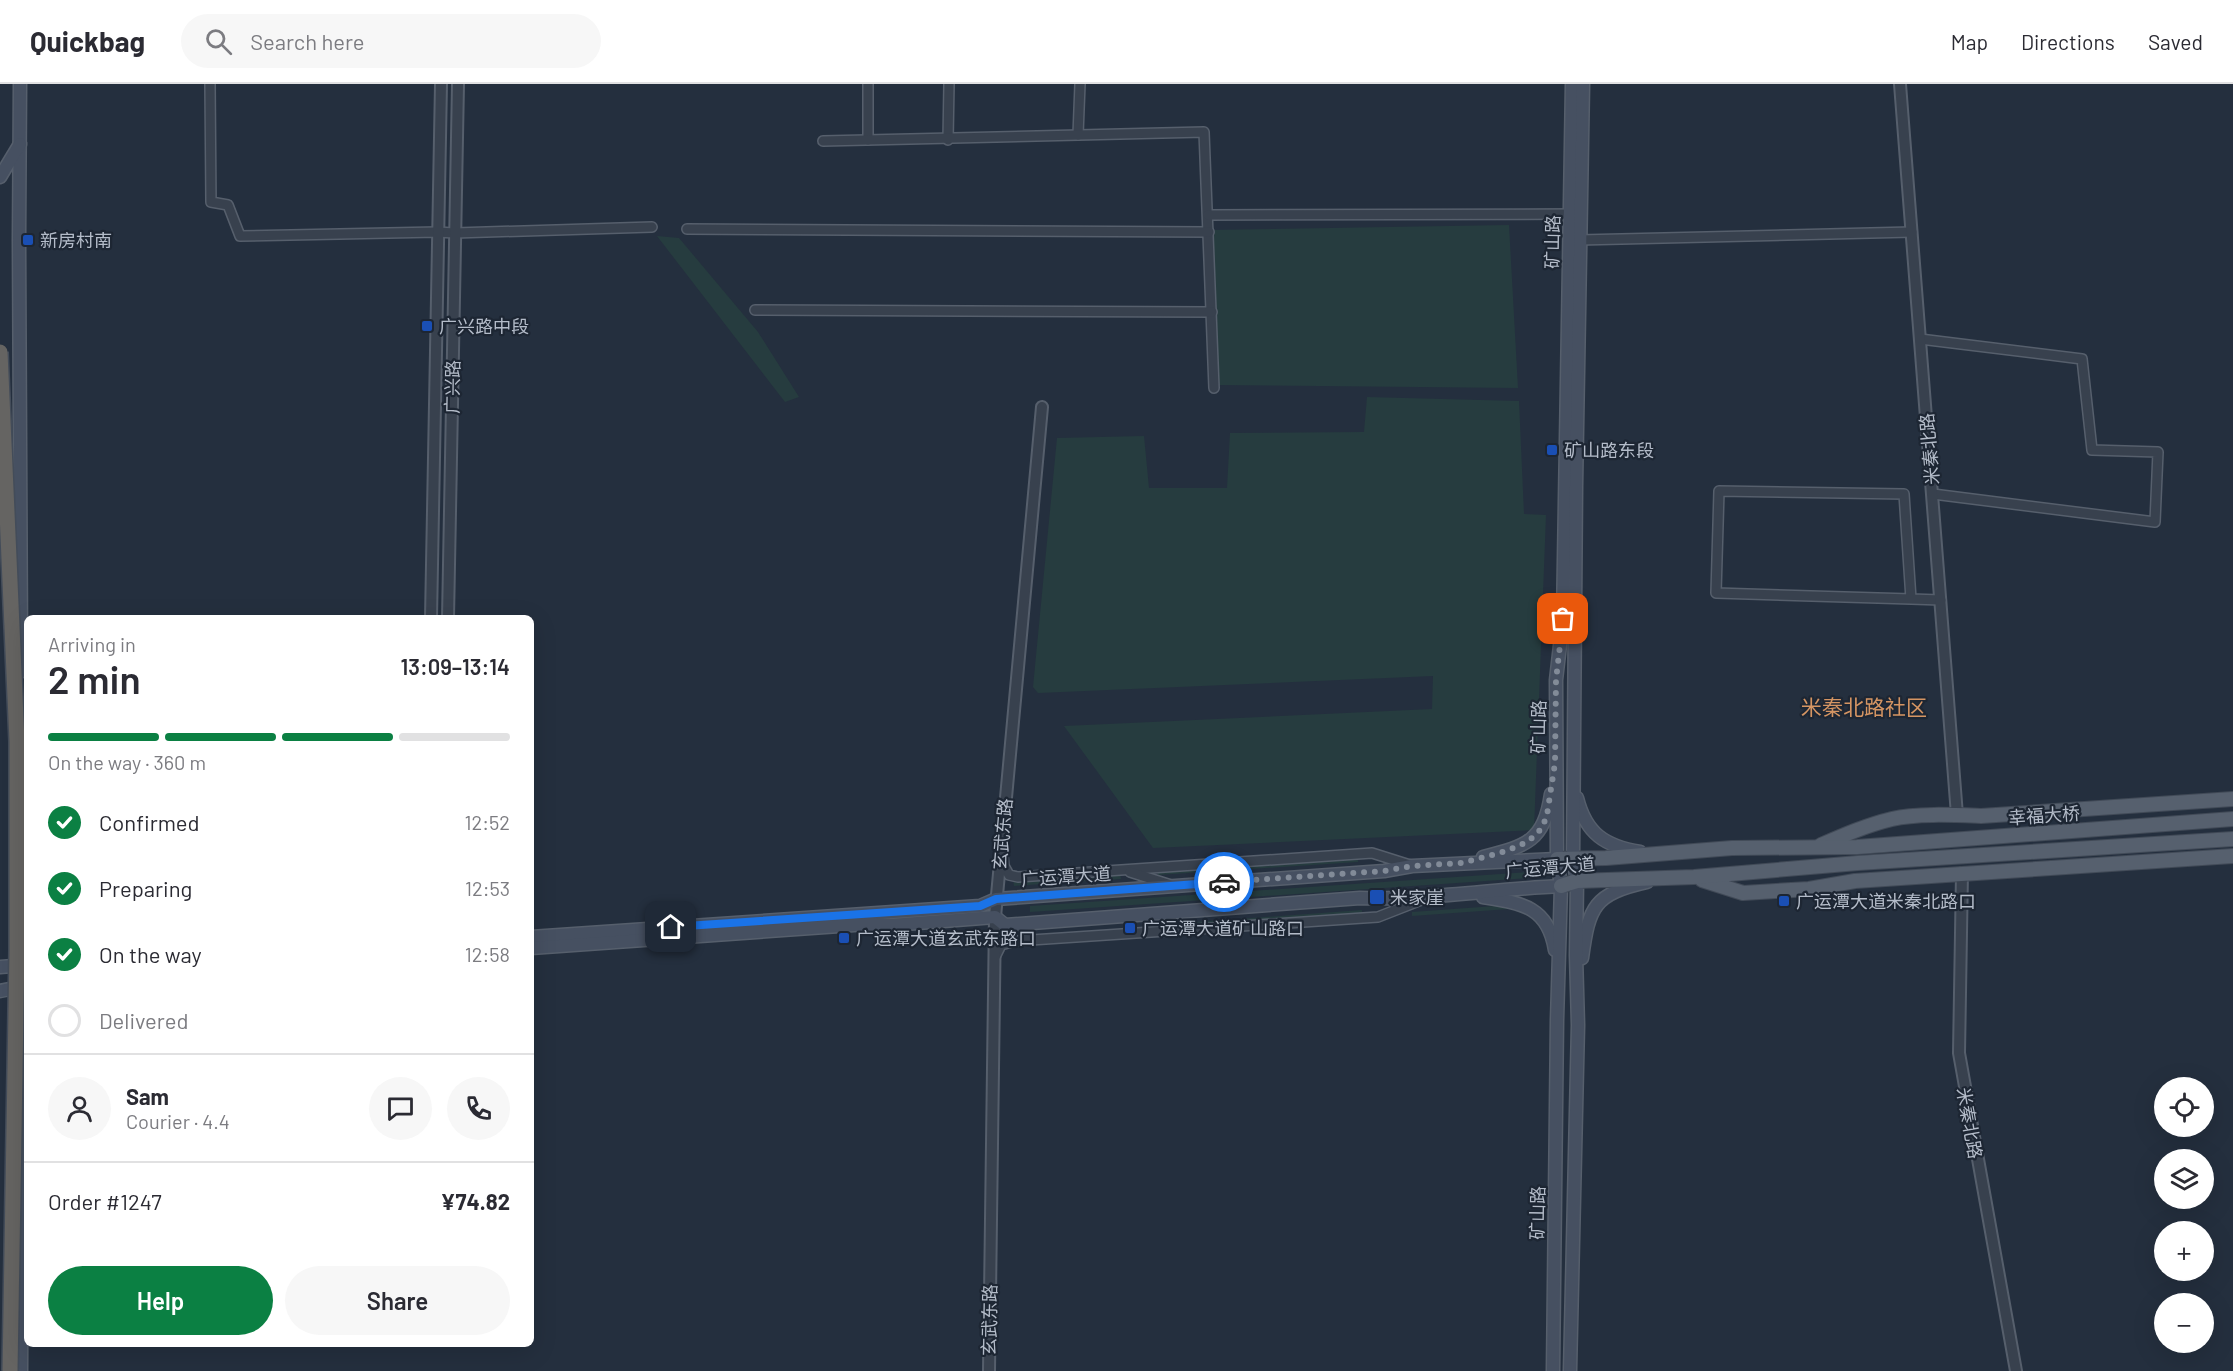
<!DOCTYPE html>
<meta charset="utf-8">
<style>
:root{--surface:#fff;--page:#f7f7f7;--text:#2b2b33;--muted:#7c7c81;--line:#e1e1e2;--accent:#0b8043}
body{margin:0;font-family:Barlow,"Noto Sans SC",sans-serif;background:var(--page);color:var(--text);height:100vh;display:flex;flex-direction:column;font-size:22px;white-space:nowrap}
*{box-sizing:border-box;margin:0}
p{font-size:20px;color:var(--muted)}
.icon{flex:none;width:33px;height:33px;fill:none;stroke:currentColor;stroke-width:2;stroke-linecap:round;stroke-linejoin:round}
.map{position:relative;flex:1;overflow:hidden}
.drawer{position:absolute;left:24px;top:531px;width:510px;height:732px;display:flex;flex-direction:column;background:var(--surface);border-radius:9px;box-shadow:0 6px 24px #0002}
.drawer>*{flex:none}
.fabs{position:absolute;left:2154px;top:993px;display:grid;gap:12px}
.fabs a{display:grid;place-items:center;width:60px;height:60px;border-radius:50%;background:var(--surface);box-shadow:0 6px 24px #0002;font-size:30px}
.pin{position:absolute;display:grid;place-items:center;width:51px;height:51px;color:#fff;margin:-26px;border-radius:12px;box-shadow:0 3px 9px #0006}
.courier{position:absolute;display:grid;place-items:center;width:60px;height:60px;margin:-30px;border:4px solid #1a73e8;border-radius:50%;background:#fff;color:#222;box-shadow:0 2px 8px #0007}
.head em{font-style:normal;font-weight:600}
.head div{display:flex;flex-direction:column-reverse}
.head{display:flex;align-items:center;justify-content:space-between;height:102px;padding:0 24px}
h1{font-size:39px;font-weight:600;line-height:45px}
.bar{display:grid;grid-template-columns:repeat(4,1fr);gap:9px 6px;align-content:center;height:72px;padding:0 24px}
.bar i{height:8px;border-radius:4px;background:var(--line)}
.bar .active{background:var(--accent)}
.bar p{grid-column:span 4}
.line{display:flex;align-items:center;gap:15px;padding:0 24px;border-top:2px solid var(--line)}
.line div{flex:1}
.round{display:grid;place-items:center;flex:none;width:63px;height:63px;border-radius:32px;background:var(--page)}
ol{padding:0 24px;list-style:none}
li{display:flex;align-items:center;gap:18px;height:66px}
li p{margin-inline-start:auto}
li .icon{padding:6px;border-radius:50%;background:var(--accent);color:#fff;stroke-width:4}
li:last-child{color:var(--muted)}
li i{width:33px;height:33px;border:3px solid var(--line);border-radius:50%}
.cta{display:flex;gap:12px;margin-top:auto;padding:12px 24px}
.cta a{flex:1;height:69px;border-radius:36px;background:var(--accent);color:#fff;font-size:24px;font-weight:600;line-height:69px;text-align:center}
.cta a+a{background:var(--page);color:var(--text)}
header{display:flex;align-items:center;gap:36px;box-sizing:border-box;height:84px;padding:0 30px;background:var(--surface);border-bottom:2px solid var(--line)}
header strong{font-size:28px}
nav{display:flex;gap:33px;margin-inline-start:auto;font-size:21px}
.search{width:420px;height:54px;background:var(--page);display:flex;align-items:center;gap:15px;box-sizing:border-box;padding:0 21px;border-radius:33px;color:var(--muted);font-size:22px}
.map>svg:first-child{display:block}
.green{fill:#263c3f}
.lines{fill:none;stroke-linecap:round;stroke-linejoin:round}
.minor-casing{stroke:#565f6c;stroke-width:12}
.tertiary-casing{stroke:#565f6c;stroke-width:14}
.secondary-casing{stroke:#565f6c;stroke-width:15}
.primary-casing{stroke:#414a57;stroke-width:16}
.minor{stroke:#38414e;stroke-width:9}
.tertiary{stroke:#38414e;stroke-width:10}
.secondary{stroke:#465061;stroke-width:12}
.primary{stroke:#56606e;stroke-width:14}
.trunk-bridge-casing{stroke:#434c59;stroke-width:18;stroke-linecap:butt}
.trunk-bridge{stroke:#656462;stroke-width:15}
.done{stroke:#828b98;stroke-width:6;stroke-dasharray:0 10.8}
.route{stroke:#1a73e8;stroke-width:8}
.transit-dot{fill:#1a4fb4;stroke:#1d2633;stroke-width:2}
.labels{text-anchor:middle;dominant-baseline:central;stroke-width:4.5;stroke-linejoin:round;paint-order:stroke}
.poi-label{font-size:18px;fill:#b4bcc9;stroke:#1d2633;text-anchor:start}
.street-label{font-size:18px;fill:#b4bcc9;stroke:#1d2633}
.quarter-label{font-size:21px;fill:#d59563;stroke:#1d2633}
</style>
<header>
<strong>Quickbag</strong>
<div class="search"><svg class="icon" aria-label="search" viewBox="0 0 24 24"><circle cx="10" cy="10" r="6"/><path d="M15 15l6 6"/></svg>Search here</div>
<nav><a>Map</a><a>Directions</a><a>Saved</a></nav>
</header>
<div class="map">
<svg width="2233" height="1287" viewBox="0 0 2233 1287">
<rect width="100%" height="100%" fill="#242f3e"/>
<g class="green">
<polygon points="1509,141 1518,304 1214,301 1208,146"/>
<polygon points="657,152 679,154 758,248 799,313 785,318"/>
<polygon points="1367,313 1519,317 1524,430 1546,431 1534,746 1153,764 1064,642 1432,625 1433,592 1038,609 1033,603 1057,354 1144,352 1149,404 1227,404 1230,349 1364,348"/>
<polygon points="1358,773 1358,778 1158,791 1158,787"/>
<polygon points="1530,788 1530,794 1030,828 1030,822"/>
<polygon points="1120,789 1121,795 1014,802 1013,796"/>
<polygon points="1509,821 1509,825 1412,832 1412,828"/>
<polygon points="1362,826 1362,831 1154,845 1154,841"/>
</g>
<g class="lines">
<g class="minor-casing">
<g id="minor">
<polyline points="210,0 211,118 228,121 240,152 437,148 455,149 652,143"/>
<polyline points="1078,51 1080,0"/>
<polyline points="868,56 868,0"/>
<polyline points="948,56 949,0"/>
<polyline points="823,57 1204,48 1214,304"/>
<polyline points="1208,131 1575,130"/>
<polyline points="687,145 1209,148"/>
<polyline points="1579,156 1912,148"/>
<polyline points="755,226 1212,228"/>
<polyline points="1920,255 2082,275 2092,366 2158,368 2155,438 1933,410"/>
<polyline points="1911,515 1904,410 1719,407 1716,509 1911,515 1941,516"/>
<polyline points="1003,772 1004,782 1009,791 1018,793 1372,769 1410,781"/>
<polyline points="1130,788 1171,801"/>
<polyline points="995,873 1001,861 1015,857 1378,833 1424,815"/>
</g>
</g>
<g class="tertiary-casing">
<g id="tertiary">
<polyline points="1900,0 1957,731"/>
<polyline points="431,534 441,0"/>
<polyline points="448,534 458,0"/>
<polyline points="1962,789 1959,969 2016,1287"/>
<polyline points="989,1287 995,833 1042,323"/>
</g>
</g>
<g class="secondary-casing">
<g id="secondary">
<polyline points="20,0 19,156 21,562 27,588"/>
<polyline points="0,93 20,60"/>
<path d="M1577,714c9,36 28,48 63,54"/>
<path d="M1483,773c44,-11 61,-16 68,-63"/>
<path d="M1483,813c38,6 65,9 72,53"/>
<polyline points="531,853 980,822 996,815 1384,787 1412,782 1557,775"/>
<path d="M531,864l337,-24 24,1 103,-8 10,8 355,-27c68,2 134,-9 201,-12"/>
<path d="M1582,874c7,-52 12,-64 65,-76"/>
<polyline points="0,883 26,881"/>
<polyline points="0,907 25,902"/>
<polyline points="23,914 27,886"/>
<polyline points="21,1287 23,952"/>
<polyline points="1553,1287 1557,936 1561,802 1557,775 1556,596 1563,535 1572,0"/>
<polyline points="1570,1287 1578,941 1576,871 1577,797 1573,775 1576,403 1583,0"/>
</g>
</g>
<g class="primary-casing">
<g id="primary">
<path d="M1821,761c23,-10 46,-20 71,-26 24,-6 64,-4 89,-3l252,-17"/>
<polyline points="1557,775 1606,774 1732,764 1857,763 2233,735"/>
<polyline points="1702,796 1743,809 1809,805 1855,797 2233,772"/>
<polyline points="1561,802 1577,797 1694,793 1858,779 2233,755"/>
</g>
</g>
<use href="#minor" class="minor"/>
<use href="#tertiary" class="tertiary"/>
<use href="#secondary" class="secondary"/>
<use href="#primary" class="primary"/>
<g class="trunk-bridge-casing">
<polyline id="trunk-bridge" points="0,268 17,658 17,865 10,1287"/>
</g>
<use href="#trunk-bridge" class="trunk-bridge"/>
</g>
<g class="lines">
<polyline class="done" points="1224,798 1384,787 1412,782 1461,779 1500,769 1521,761 1532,754 1542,744 1547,731 1555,679 1556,596 1563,535"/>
<polyline class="route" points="671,843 980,822 996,815 1224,798"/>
</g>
<g class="transit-dot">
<rect x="22" y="150" width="12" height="12" rx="3"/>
<rect x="421" y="236" width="12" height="12" rx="3"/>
<rect x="1546" y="360" width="12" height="12" rx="3"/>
<rect x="1369" y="805" width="16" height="16" rx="3"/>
<rect x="1778" y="811" width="12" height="12" rx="3"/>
<rect x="1124" y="838" width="12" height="12" rx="3"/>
<rect x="838" y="848" width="12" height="12" rx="3"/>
</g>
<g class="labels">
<g class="poi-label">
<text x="40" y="156">新房村南</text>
<text x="439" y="242">广兴路中段</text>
<text x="1564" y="366">矿山路东段</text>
<text x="1390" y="813">米家崖</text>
<text x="1796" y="817">广运潭大道米秦北路口</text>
<text x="1142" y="844">广运潭大道矿山路口</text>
<text x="856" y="854">广运潭大道玄武东路口</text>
</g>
<g class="street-label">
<text transform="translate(1552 158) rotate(-89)">矿山路</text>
<text transform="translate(452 303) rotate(-89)">广兴路</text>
<text transform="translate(1929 365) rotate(-95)">米秦北路</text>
<text transform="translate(1538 643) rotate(-89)">矿山路</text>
<text transform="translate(2044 731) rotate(-4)">幸福大桥</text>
<text transform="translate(1002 750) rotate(-85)">玄武东路</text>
<text transform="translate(1550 783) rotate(-5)">广运潭大道</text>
<text transform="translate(1066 792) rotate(-4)">广运潭大道</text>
<text transform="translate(1970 1039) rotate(80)">米秦北路</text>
<text transform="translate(1537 1129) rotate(-89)">矿山路</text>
<text transform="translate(989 1236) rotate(-89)">玄武东路</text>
</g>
<g class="quarter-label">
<text x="1864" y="622">米秦北路社区</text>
</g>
</g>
</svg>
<div class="fabs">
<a><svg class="icon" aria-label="locate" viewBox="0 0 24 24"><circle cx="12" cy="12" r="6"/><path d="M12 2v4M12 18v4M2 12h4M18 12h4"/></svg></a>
<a><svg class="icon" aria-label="layers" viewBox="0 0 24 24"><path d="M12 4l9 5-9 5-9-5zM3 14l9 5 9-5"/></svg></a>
<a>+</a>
<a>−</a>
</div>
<div class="pin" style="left:1563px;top:535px;background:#ea580c"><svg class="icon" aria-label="bag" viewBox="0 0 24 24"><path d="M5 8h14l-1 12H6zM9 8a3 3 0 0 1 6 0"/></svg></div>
<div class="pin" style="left:671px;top:843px;background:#1f2937"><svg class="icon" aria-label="home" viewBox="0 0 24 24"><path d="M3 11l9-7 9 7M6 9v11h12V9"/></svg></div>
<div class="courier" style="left:1224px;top:798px"><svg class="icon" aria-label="car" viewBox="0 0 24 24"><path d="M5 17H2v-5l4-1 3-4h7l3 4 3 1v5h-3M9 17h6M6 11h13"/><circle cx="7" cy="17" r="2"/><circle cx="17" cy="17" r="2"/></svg></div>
<section class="drawer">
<div class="head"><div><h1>2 min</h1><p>Arriving in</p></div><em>13:09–13:14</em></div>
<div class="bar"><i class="active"></i><i class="active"></i><i class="active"></i><i></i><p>On the way · 360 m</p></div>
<ol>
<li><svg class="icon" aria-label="check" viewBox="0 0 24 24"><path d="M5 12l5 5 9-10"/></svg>Confirmed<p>12:52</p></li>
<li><svg class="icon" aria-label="check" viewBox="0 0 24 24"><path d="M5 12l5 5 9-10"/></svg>Preparing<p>12:53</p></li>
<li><svg class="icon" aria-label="check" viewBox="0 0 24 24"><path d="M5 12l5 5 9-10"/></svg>On the way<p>12:58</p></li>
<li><i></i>Delivered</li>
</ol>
<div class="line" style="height:108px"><a class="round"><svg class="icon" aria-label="person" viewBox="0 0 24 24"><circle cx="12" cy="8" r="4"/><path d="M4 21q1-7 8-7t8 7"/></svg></a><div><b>Sam</b><p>Courier · 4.4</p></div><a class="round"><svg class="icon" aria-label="chat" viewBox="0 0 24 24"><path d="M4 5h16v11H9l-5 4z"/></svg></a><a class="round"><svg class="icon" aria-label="phone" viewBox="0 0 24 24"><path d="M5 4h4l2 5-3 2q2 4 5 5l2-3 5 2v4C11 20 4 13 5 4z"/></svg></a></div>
<div class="line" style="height:78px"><div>Order #1247</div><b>¥74.82</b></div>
<div class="cta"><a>Help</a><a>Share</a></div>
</section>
</div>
